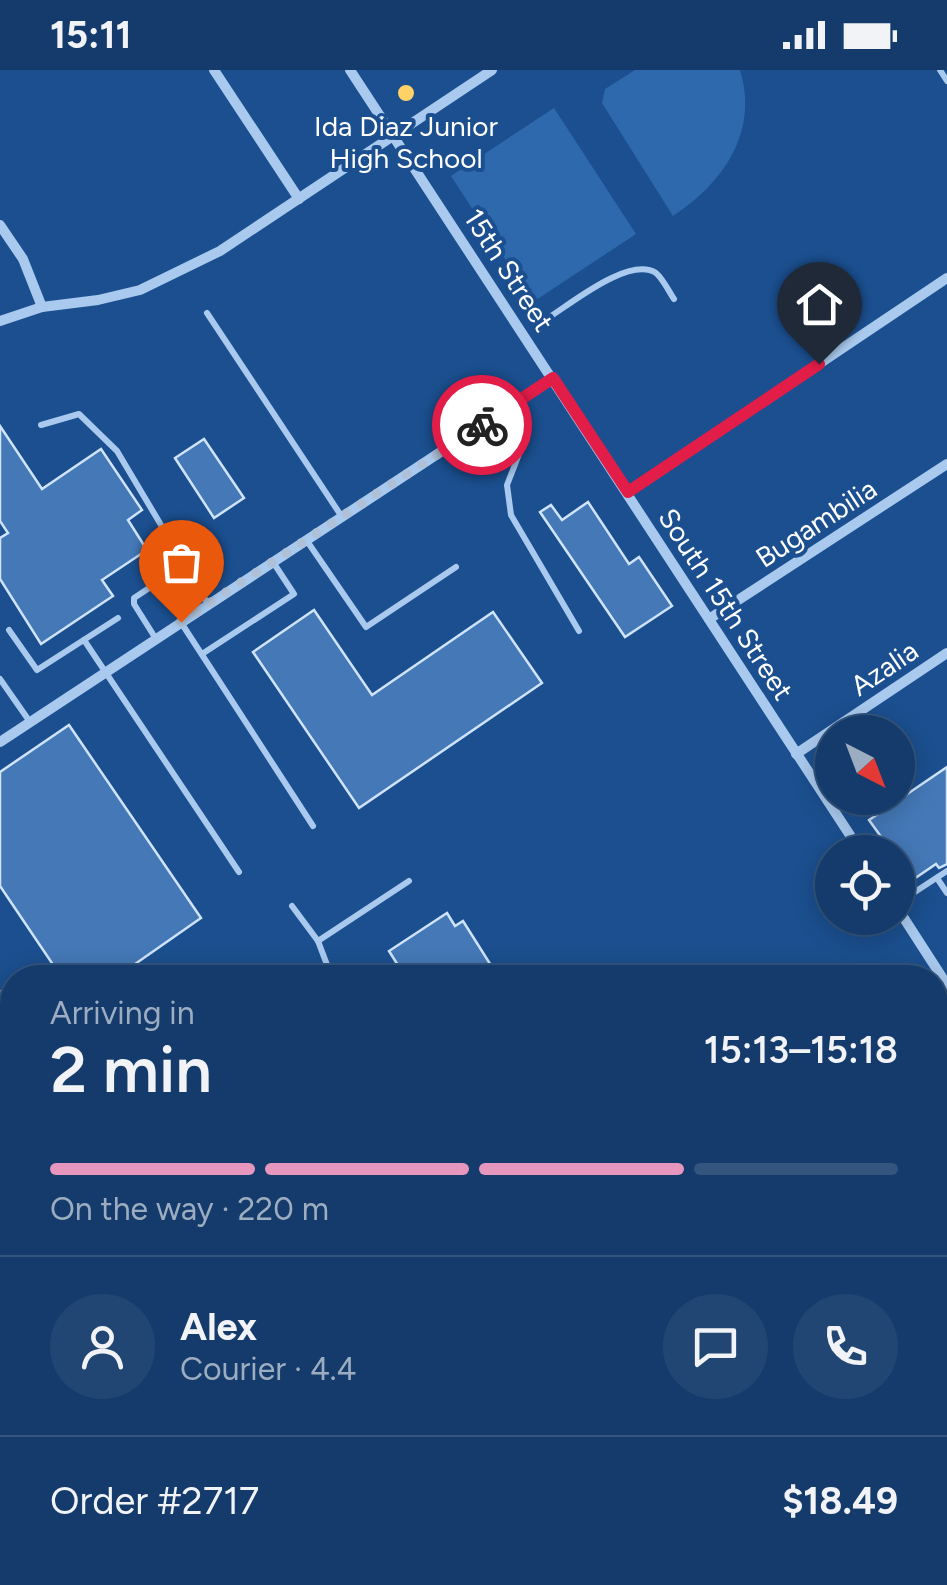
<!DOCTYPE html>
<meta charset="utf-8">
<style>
:root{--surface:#143b6b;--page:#214673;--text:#f1f3f6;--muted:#9dadc1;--line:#33557e;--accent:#e797bd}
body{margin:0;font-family:Figtree,sans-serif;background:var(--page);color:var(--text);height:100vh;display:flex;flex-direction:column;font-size:38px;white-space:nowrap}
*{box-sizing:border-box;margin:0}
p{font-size:32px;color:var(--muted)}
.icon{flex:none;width:55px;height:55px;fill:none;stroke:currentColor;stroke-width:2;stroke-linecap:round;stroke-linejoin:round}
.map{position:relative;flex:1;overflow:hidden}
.side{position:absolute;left:0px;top:895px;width:948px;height:620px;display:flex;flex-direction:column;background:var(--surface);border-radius:40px 40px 0 0;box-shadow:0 5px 25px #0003,0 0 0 2px var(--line)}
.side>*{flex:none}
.needle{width:65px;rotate:138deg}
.controls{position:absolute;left:815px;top:645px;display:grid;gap:20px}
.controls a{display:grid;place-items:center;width:100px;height:100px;border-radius:50%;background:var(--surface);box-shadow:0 5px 25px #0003,0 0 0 2px var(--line);font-size:50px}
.pin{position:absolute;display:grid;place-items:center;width:85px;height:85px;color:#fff;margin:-102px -42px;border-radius:50% 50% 50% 0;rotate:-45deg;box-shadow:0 0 10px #0007}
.pin .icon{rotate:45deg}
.courier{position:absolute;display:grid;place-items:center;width:100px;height:100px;margin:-50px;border:8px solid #e11d48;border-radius:50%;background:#fff;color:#222;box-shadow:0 2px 12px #0007}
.headline em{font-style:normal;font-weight:600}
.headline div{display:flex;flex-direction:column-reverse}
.headline{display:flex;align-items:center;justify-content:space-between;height:170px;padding:0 50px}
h1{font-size:65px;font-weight:600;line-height:75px}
.bar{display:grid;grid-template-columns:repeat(4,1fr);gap:15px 10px;align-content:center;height:120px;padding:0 50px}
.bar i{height:12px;border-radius:8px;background:var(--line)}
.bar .active{background:var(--accent)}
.bar p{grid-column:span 4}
.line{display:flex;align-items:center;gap:25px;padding:0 50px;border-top:2px solid var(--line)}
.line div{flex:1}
.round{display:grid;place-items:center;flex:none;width:105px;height:105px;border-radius:52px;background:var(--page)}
.status{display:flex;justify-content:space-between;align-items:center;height:70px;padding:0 50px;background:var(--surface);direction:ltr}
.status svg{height:28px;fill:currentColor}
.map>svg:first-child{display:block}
.green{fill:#2e69ad}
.building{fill:#4478b7;stroke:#cfe3fa;stroke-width:2.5}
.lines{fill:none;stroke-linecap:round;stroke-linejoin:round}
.service{stroke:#a9c9ee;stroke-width:6}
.minor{stroke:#a9c9ee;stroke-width:10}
.tertiary{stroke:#a9c9ee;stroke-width:14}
.primary{stroke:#f0f6ff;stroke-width:18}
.done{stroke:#afc1d8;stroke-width:10;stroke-dasharray:0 18}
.route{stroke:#e11d48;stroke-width:12}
.poi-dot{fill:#ffd166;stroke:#1b4f8f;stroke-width:4}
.labels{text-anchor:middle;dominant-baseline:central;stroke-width:8;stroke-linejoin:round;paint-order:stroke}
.poi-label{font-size:28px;fill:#fff;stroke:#1b4f8f}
.street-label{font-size:28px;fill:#fff;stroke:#1b4f8f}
</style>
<div class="status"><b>15:11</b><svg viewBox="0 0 49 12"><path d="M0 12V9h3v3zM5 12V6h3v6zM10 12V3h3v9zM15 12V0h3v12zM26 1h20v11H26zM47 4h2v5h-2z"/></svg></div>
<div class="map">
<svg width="947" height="1515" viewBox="0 0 947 1515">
<rect width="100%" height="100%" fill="#1b4f8f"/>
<g class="green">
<path d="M635,0h105c19,62 -17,113 -67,146l-71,-113 3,-14z"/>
<polygon points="554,38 636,164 533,232 451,106"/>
</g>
<g class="building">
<polygon points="0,356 42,419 101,379 142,440 128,450 147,480 102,510 113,526 41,574 0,509 0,468 8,463 0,451"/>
<polygon points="204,369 244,428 214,448 175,388"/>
<polygon points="588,432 629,494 639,487 672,536 625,567 540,442 551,435 562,450"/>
<polygon points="314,540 372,625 493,542 542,613 359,738 253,582"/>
<polygon points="69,655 201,848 115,908 62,908 0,816 0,702"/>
<polygon points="947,697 947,794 939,798 936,794 911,811 898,791 898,782 892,782 869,750"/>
<polygon points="447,843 455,856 463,851 499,908 406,908 389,881"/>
</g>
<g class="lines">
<g class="service">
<polyline points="940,0 947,11"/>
<polyline points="207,243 342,447"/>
<path d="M551,246c22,-14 79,-60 105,-43 7,6 12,17 18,26"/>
<polyline points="503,342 518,367 521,379 507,415 511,445 579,561"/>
<polyline points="41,355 79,344 117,381 208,534"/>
<polyline points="307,471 366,557 456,497"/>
<polyline points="182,554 313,756"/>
<polyline points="9,560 37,600 118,548"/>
<polyline points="156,569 134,534 134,528 184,495"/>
<polyline points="84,570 239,802"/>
<polyline points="202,584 294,524 273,492"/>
<polyline points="0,609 30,652"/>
<polyline points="937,808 947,823"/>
<polyline points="898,833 947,801"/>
<polyline points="292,836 318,871 332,908"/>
<polyline points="318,871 409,811"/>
<polyline points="12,1360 0,1369 12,1388"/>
<polyline points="750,1502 759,1515"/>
</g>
<g class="minor">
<polyline points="214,0 299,129"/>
<polyline points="350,0 861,782"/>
<polyline points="0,155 23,189 42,237"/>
<polyline points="0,251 42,237 98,230 140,220 220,181 492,0"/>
<polyline points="628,422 947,208"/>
<polyline points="709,549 947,394"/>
<polyline points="0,672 553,308"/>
<polyline points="796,684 947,583"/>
<polyline points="898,839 947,915"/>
<polyline points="0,925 12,944"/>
<polyline points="344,1502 352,1515"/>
<polyline points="361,1502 370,1515"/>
<polyline points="225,1515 244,1502"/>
<polyline points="410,1515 428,1504 444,1503 456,1515"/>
</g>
<polyline class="tertiary" points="935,1045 947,1037"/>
<g class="primary">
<polyline points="0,1251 12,1249"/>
<polyline points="0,1299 12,1299"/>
<polyline points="935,1331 947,1333"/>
<polyline points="935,1396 947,1398"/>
</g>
</g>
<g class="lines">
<polyline class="done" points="181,552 482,355"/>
<polyline class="route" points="482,355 553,308 628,422 819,294"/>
</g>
<circle class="poi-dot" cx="406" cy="23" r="10"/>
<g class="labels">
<g class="poi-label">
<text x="406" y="56">Ida Diaz Junior<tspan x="406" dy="32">High School</tspan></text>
</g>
<g class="street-label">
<text transform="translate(509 200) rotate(57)">15th Street</text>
<text transform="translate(816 453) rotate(-33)">Bugambilia</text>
<text transform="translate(726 534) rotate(57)">South 15th Street</text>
<text transform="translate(884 598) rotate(-34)">Azalia</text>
</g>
</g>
</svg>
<div class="controls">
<a><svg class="needle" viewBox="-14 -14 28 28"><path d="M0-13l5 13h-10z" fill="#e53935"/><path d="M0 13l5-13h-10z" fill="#9dadc1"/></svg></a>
<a><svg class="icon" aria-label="locate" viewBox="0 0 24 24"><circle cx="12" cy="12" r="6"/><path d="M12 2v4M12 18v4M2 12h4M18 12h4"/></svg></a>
</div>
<div class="pin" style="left:181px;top:552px;background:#ea580c"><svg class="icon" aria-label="bag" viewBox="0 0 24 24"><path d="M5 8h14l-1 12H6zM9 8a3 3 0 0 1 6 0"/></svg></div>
<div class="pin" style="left:819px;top:294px;background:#1f2937"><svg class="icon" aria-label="home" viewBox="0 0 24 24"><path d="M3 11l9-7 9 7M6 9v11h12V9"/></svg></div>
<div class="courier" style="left:482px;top:355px"><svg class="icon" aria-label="bike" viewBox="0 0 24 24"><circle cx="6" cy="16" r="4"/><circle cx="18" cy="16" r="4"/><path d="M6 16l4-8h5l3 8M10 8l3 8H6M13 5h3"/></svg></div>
<section class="side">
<div class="headline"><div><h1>2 min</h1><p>Arriving in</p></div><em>15:13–15:18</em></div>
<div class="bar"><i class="active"></i><i class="active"></i><i class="active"></i><i></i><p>On the way · 220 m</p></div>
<div class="line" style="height:180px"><a class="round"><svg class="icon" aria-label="person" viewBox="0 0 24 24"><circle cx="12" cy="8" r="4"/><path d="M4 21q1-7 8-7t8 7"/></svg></a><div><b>Alex</b><p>Courier · 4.4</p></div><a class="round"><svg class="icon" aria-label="chat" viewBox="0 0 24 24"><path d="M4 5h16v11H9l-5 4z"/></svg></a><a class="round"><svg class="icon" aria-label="phone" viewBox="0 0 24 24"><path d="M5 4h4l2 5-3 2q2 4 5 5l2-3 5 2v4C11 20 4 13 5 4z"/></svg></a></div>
<div class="line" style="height:130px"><div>Order #2717</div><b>$18.49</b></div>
</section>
</div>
